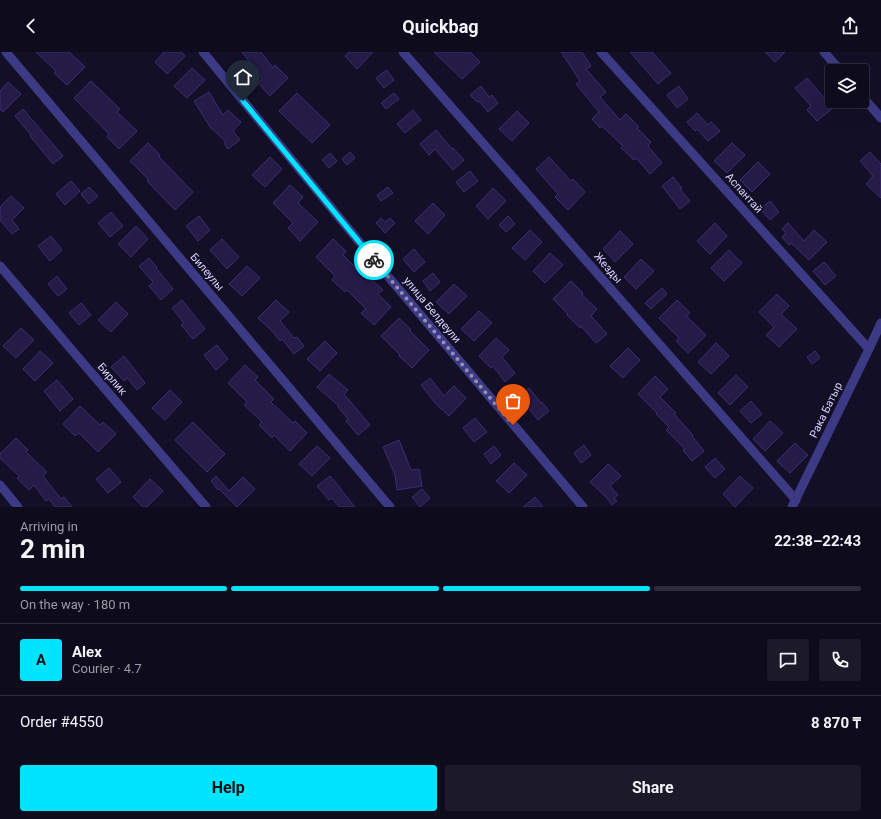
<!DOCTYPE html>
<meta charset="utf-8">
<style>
:root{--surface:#0e0b1c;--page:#1c1929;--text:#f1f3f6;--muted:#9b9ba3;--line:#2e2b3b;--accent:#00e5ff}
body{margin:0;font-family:Roboto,sans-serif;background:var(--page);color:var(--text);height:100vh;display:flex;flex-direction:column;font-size:15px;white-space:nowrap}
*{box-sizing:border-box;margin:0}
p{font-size:13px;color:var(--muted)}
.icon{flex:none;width:22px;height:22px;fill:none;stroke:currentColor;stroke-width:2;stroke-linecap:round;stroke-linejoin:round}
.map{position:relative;height:455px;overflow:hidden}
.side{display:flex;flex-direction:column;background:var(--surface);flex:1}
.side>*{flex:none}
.tools{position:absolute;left:825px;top:12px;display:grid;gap:8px}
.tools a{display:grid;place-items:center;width:44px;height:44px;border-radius:4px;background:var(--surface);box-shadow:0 4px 16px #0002,0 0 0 1px var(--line);font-size:20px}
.pin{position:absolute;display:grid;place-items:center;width:34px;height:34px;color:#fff;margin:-41px -17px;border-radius:50% 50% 50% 0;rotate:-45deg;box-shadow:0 0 4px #0007}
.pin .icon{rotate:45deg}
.courier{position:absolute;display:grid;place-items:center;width:40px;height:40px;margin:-20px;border:3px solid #00e5ff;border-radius:50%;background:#fff;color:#222;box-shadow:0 1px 5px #0007}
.overview em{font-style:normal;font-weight:700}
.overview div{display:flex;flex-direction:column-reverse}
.overview{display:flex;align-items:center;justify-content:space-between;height:68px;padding:0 20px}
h1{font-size:26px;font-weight:700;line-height:30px}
.bar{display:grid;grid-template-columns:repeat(4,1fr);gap:6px 4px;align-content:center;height:48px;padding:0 20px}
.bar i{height:5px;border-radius:3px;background:var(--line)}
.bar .current{background:var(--accent)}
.bar p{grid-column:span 4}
.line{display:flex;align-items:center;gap:10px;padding:0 20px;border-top:1px solid var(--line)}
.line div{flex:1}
.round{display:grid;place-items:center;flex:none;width:42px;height:42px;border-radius:4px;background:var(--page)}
.button{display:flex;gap:8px;margin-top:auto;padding:8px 20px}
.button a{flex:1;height:46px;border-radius:4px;background:var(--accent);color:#111;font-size:16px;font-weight:700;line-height:46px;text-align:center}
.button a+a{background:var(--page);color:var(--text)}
header{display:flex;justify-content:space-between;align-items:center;height:52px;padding:0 20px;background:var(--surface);font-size:18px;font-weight:700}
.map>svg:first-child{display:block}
.building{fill:#241b47;stroke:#3b2d73}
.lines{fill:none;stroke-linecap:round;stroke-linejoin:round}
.minor{stroke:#3d3a85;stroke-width:9}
.done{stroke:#948fb3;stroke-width:4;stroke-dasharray:0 7.2}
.route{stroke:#00e5ff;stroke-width:5}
.labels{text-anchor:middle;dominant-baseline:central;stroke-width:3.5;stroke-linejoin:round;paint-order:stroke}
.street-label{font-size:11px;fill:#d9d4ff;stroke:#130f26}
</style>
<header><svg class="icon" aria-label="back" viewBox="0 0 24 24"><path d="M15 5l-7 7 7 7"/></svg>Quickbag<svg class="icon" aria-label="share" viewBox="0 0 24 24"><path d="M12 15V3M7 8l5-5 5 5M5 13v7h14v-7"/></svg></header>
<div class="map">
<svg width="881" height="455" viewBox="0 0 881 455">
<rect width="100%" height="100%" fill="#130f26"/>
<g class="building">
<polygon points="36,0 69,0 85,15 67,33 54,21 56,19"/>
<polygon points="164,0 181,0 185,4 167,22 155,10"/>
<polygon points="242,0 261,0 273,16 275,13 288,26 270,44 258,31 262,27"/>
<polygon points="349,0 373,0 357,17 345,4"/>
<polygon points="434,0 470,0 480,10 462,27"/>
<polygon points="561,0 582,0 591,14 586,17 606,40 600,45 620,68 626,62 639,75 637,76 651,90 648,94 662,111 650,122 636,106 634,108 621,96 623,94 602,74 600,76 592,67 599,60 576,32 580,29"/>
<polygon points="630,0 652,0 671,21 658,32"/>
<polygon points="765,0 785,0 775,10"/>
<polygon points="192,16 205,28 187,46 174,34"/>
<polygon points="387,18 394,28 384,36 376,26"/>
<polygon points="807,26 833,56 817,69 807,58 811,54 795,36"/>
<polygon points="91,29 120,57 117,60 137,79 119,97 107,85 109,82 74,46"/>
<polygon points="8,30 21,42 3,60 0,57 0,39"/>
<polygon points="481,34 489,45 492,43 498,51 488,60 479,49 477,50 470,43"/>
<polygon points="679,34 688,47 677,56 667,43"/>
<polygon points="209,40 223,63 228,58 241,70 233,79 240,88 228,97 224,91 226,90 210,75 194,49"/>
<polygon points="297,41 330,73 312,91 279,59"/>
<polygon points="394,41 399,47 386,57 381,51"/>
<polygon points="23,57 63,104 53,112 30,84 31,83 15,64"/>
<polygon points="413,58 421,68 405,81 397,72"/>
<polygon points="517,59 529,71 512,89 499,77"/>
<polygon points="697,61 708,73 711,70 720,79 708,89 697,77 695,79 687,70"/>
<polygon points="436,78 452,97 453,96 464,108 453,118 435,97 429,103 420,92"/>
<polygon points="148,91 160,103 159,105 193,140 175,158 147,129 149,128 130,109"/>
<polygon points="732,91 745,103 727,121 714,109"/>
<polygon points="350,100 355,106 347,113 342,107"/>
<polygon points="870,100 881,112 881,146 866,132 873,124 860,109"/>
<polygon points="330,101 337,109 329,116 322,108"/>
<polygon points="270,105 282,117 265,135 252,123"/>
<polygon points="549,105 571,129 573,127 585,140 568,158 555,145 558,142 536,117"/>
<polygon points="758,110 770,122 752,140 740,128"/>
<polygon points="470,119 478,129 464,140 456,130"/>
<polygon points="673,125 682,136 680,137 690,149 680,157 662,134"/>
<polygon points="71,129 80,139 65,153 56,142"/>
<polygon points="290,133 303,145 298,151 318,170 300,189 288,176 293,171 273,151"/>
<polygon points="89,135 98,144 89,152 81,142"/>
<polygon points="388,135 393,141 381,149 377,143"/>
<polygon points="493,136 506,149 488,167 476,154"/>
<polygon points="11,144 24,156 12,168 19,177 12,182 0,168 0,155"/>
<polygon points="770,149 779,160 770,168 760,157"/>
<polygon points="433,151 445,163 428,182 415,169"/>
<polygon points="111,160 123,174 110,185 98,171"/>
<polygon points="199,164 210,178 198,189 186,174"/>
<polygon points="508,164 515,172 506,180 499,173"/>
<polygon points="381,166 385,170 390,166 395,171 385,181 376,171"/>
<polygon points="715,171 727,184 710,202 697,189"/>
<polygon points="788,171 804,189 814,178 827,190 809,208 791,191 789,193 782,185 786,181 782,177"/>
<polygon points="136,174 148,187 131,205 118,192"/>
<polygon points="530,178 542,190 525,208 512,196"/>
<polygon points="620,179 633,192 615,210 603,197"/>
<polygon points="51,184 62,198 50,209 38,194"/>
<polygon points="222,187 239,205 227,217 210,198"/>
<polygon points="333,187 346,199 343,203 368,228 370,226 383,238 378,242 391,255 374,273 361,261 366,257 347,238 345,240 332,228 335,224 316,205"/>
<polygon points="414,197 425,210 414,220 403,207"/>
<polygon points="729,198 742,211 724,229 711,216"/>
<polygon points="550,201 563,213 545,231 533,219"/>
<polygon points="149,206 157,215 156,216 173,237 161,248 149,234 153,230 139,214"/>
<polygon points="641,207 654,219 636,237 624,225"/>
<polygon points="824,210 836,224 825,233 813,219"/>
<polygon points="247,214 260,226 242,244 229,232"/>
<polygon points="433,221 440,230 430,239 423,229"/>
<polygon points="57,224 67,237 58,244 48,232"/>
<polygon points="571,229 583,241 582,243 597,257 591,264 607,282 596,291 581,274 580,276 567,263 568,262 553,247"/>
<polygon points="454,232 467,244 449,262 436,250"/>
<polygon points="662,236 667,242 651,257 645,251"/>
<polygon points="777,242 789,254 781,262 797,277 779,295 766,283 774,275 759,260"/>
<polygon points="182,248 205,277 193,287 181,273 184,271 172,256"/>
<polygon points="276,248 289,260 280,269 294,286 297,285 304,294 294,302 282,287 280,289 271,278 258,266"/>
<polygon points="677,248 690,261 686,264 706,283 688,301 676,289 679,286 659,266"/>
<polygon points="116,250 128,262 111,280 98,268"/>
<polygon points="81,251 91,263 79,273 69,261"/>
<polygon points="479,259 492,271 474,289 461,277"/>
<polygon points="399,266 411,278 410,279 429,298 412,316 399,304 400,303 381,284"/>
<polygon points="21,276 34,288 16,306 3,294"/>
<polygon points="496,286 509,298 502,305 515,321 505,330 493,314 491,316 479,304"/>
<polygon points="325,289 337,301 320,319 307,307"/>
<polygon points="716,291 729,304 711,322 698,310"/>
<polygon points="217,293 228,307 216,318 204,303"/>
<polygon points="628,296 640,308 623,326 610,314"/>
<polygon points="40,299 53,311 35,329 23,317"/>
<polygon points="815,299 820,306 812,312 807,305"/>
<polygon points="124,304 145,331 137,338 127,326 124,329 111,315"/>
<polygon points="245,313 258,325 255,328 274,347 271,350 293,371 295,369 307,381 290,399 274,383 272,386 259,373 262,370 244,353 247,350 228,331"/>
<polygon points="329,322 348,338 344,342 370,373 358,383 346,369 348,367 338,355 339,354 317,335"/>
<polygon points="736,323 748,335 730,353 718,341"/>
<polygon points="655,324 668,337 660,345 676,361 674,362 693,383 692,384 704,399 692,409 683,398 685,397 666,378 669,375 656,362 657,361 638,342"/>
<polygon points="430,326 444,344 454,334 466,346 449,364 436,352 421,333"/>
<polygon points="57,328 73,347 60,359 44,339"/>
<polygon points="529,336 541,351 542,350 549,359 538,368 519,344"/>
<polygon points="170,338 182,350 165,368 152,356"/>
<polygon points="751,349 762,362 751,371 740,359"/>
<polygon points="80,354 100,373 103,370 116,382 98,400 79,381 75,384 63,372"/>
<polygon points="475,366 487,380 474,390 463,376"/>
<polygon points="770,369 783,381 765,399 753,387"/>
<polygon points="193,370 225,402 207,420 175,388"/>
<polygon points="16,386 28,398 26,400 47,420 43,424 61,447 64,445 72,455 55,455 49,447 46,449 34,433 29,438 17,426 19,424 0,406 0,402"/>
<polygon points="399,388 411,418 419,417 422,434 397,438 395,423 383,395"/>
<polygon points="795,391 808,403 790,421 777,409"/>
<polygon points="584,393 591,403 581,411 574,401"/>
<polygon points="317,394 330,406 312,424 299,412"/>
<polygon points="494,394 501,403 491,412 484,402"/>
<polygon points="715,406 725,417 715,426 705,415"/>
<polygon points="514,411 527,423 509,441 496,429"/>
<polygon points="608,412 621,424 610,434 618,443 614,446 617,449 612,453 606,445 590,430"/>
<polygon points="109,416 121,430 108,441 96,427"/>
<polygon points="216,424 229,439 243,425 255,437 237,455 219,437 218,438 211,429"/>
<polygon points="330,424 342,438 341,438 355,455 339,455 332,446 329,448 317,434"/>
<polygon points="740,424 753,436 735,455 723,442"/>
<polygon points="150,427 163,439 147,455 143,455 133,445"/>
<polygon points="422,437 430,446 420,455 412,445"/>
<polygon points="535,445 543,455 523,455"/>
</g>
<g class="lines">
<g class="minor">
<polyline points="6,0 390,455"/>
<polyline points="203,0 375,209 583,455"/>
<polyline points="403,0 796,448"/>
<polyline points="601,0 869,297"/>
<polyline points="824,0 841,19"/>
<polyline points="862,44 881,66"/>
<polyline points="0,214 206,455"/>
<polyline points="0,433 18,455"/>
<polyline points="792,455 869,297 881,271"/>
</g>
</g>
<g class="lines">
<polyline class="done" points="374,208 513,373"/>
<polyline class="route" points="243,49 374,208"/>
</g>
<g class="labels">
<g class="street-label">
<text transform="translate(744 141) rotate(48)">Аспантай</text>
<text transform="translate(608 216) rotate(49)">Жезды</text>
<text transform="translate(207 220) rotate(50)">Билеулы</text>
<text transform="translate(432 258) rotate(50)">улица Белдеули</text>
<text transform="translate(112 327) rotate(49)">Бирлик</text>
<text transform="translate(826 358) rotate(-64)">Рака Батыр</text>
</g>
</g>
</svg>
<div class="tools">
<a><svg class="icon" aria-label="layers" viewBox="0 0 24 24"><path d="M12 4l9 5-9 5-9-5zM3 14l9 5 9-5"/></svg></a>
</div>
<div class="pin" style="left:513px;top:373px;background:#ea580c"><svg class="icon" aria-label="bag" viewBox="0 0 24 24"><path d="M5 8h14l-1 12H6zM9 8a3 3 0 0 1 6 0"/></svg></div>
<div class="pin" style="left:243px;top:49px;background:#1f2937"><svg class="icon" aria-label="home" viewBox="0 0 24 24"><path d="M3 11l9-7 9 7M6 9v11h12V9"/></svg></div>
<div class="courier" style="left:374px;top:208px"><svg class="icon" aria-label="bike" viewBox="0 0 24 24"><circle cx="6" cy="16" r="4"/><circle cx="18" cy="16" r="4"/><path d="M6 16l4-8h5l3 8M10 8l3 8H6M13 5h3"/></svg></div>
</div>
<section class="side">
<div class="overview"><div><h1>2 min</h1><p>Arriving in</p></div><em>22:38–22:43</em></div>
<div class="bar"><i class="current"></i><i class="current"></i><i class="current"></i><i></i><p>On the way · 180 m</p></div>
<div class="line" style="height:72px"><b class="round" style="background:var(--accent);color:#111">A</b><div><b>Alex</b><p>Courier · 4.7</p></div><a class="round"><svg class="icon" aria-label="chat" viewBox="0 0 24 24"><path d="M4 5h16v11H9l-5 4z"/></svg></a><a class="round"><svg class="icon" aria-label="phone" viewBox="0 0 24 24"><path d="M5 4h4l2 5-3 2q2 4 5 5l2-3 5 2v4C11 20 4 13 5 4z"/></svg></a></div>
<div class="line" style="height:52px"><div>Order #4550</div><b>8 870 ₸</b></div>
<div class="button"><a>Help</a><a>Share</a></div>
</section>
